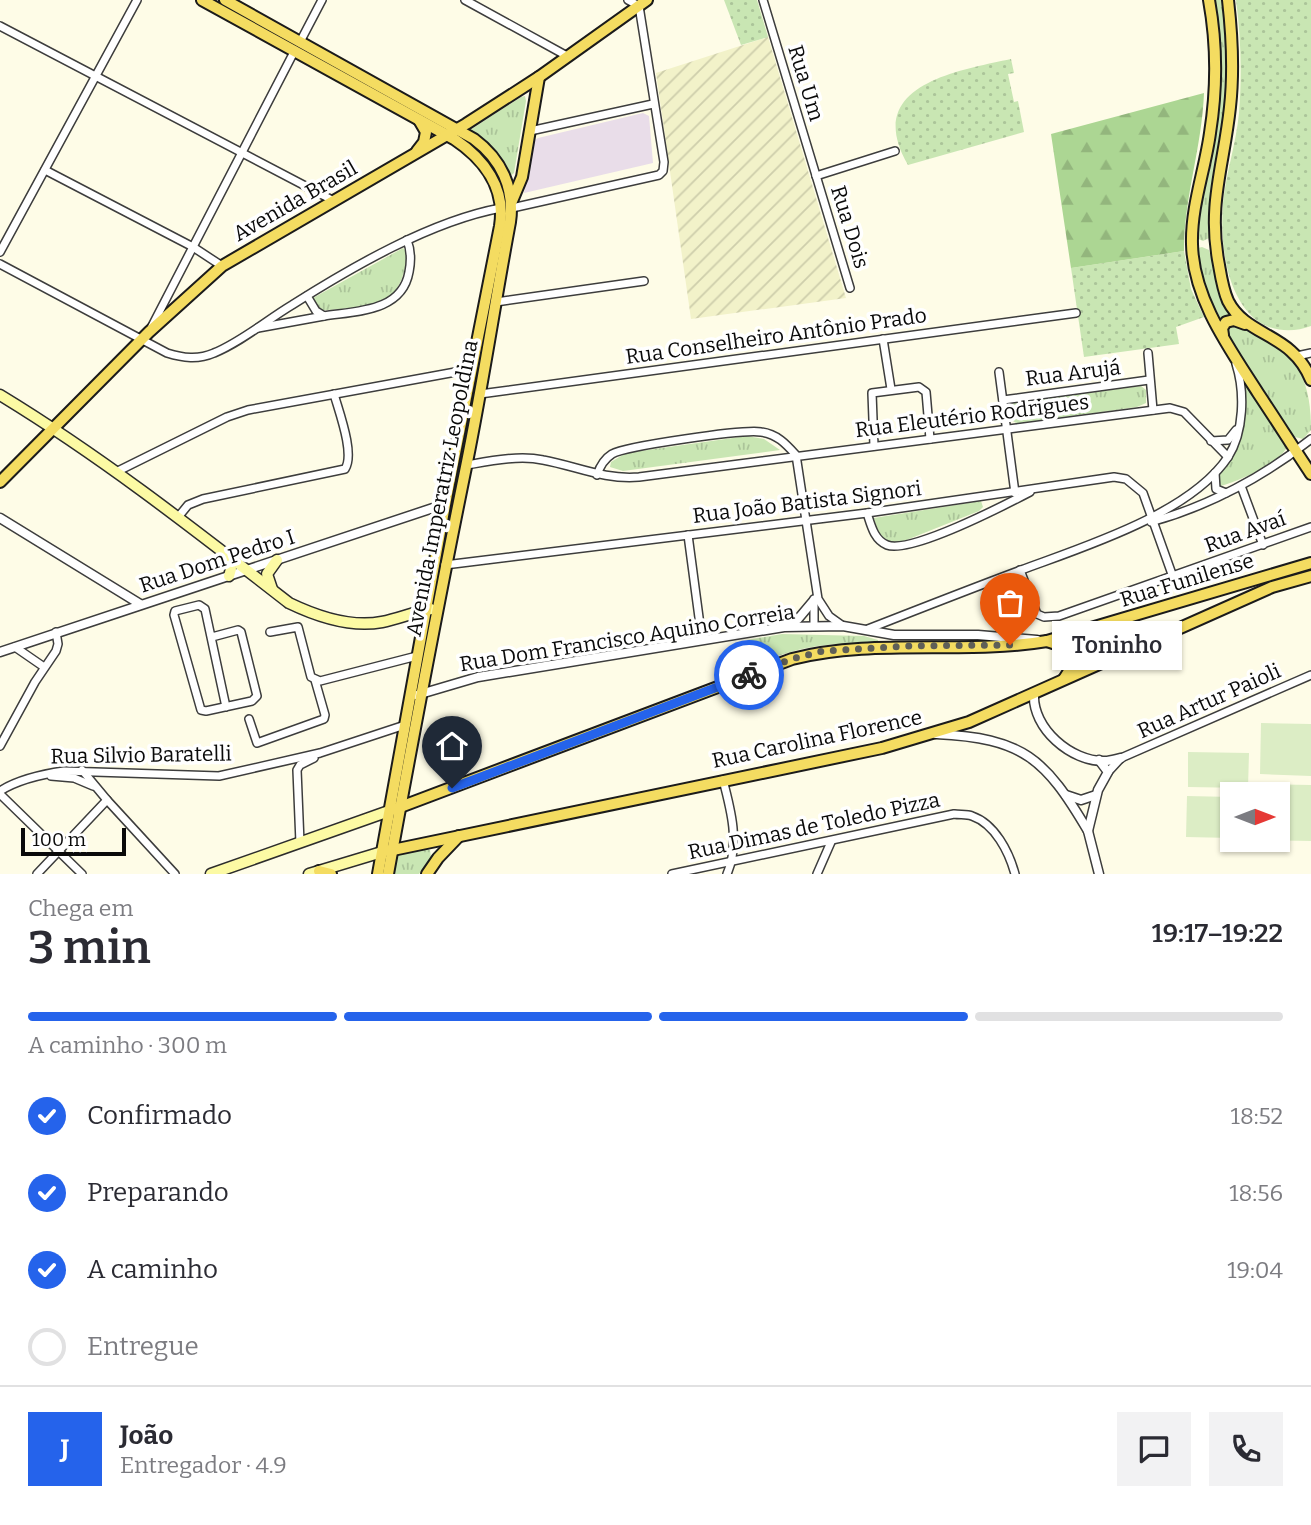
<!DOCTYPE html>
<html lang="pt">
<meta charset="utf-8">
<style>
:root{--surface:#fff;--page:#f2f2f3;--text:#2b2b33;--muted:#7c7c81;--line:#e1e1e2;--accent:#2563eb}
body{margin:0;font-family:Bitter,serif;background:var(--page);color:var(--text);height:100vh;display:flex;flex-direction:column;font-size:26px;white-space:nowrap}
*{box-sizing:border-box;margin:0}
p{font-size:23px;color:var(--muted)}
.icon{flex:none;width:38px;height:38px;fill:none;stroke:currentColor;stroke-width:2;stroke-linecap:round;stroke-linejoin:round}
.map{position:relative;height:874px;overflow:hidden}
.panel{display:flex;flex-direction:column;background:var(--surface);flex:1}
.panel>*{flex:none}
.needle{width:46px;rotate:90deg}
.tools{position:absolute;left:1220px;top:782px;display:grid;gap:14px}
.tools a{display:grid;place-items:center;width:70px;height:70px;border-radius:0px;background:var(--surface);box-shadow:0 2px 5px #0004;font-size:35px}
.scale{position:absolute;left:21px;bottom:18px;width:105px;box-sizing:border-box;padding-left:7px;border:4px solid #0a0a0a;border-top:0;font-size:19px;line-height:24px;white-space:nowrap;color:#0a0a0a;-webkit-text-stroke:5px #fff;paint-order:stroke}
.pin{position:absolute;display:grid;place-items:center;width:60px;height:60px;color:#fff;margin:-72px -30px;border-radius:50% 50% 50% 0;rotate:-45deg;box-shadow:0 0 7px #0007}
.pin .icon{rotate:45deg}
.courier{position:absolute;display:grid;place-items:center;width:70px;height:70px;margin:-35px;border:5px solid #2563eb;border-radius:50%;background:#fff;color:#222;box-shadow:0 2px 9px #0007}
.bubble{position:absolute;height:49px;border-radius:0px;background:var(--surface);box-shadow:0 2px 5px #0004;font-size:23px;font-weight:600;line-height:49px;text-align:center}
.headline em{font-style:normal;font-weight:600}
.headline div{display:flex;flex-direction:column-reverse}
.headline{display:flex;align-items:center;justify-content:space-between;height:119px;padding:0 28px}
h1{font-size:46px;font-weight:600;line-height:52px}
.bar{display:grid;grid-template-columns:repeat(4,1fr);gap:10px 7px;align-content:center;height:84px;padding:0 28px}
.bar i{height:9px;border-radius:5px;background:var(--line)}
.bar .active{background:var(--accent)}
.bar p{grid-column:span 4}
.line{display:flex;align-items:center;gap:18px;padding:0 28px;border-top:2px solid var(--line)}
.line div{flex:1}
.round{display:grid;place-items:center;flex:none;width:74px;height:74px;border-radius:0px;background:var(--page)}
ol{padding:0 28px;list-style:none}
li{display:flex;align-items:center;gap:21px;height:77px}
li p{margin-inline-start:auto}
li .icon{padding:7px;border-radius:50%;background:var(--accent);color:#fff;stroke-width:4}
li:last-child{color:var(--muted)}
li i{width:38px;height:38px;border:4px solid var(--line);border-radius:50%}
.map>svg:first-child{display:block}
.industrial{fill:#e9dde9}
.farmland{fill:url(#farmland-furrows)}
.grass{fill:url(#grass-dots)}
.forest{fill:url(#forest-firs)}
.park{fill:url(#park-tufts)}
.pitch{fill:#dcedc5}
.lines{fill:none;stroke-linecap:round;stroke-linejoin:round}
.minor-casing{stroke:#3d3d3d;stroke-width:10}
.tertiary-casing{stroke:#3d3d3d;stroke-width:11}
.secondary-casing{stroke:#2c2c2c;stroke-width:13}
.primary-casing{stroke:#1b1b1b;stroke-width:14}
.minor{stroke:#fff;stroke-width:7}
.tertiary{stroke:#fff;stroke-width:8}
.secondary{stroke:#fcfaa4;stroke-width:10}
.primary{stroke:#f4dc61;stroke-width:10}
.done{stroke:#5f5f57;stroke-width:7;stroke-dasharray:0 12.6}
.route{stroke:#2563eb;stroke-width:9}
.labels{text-anchor:middle;dominant-baseline:central;stroke-width:7;stroke-linejoin:round;paint-order:stroke}
.street-label{font-size:21px;fill:#0a0a0a;stroke:#fff}
</style>
<div class="map">
<svg width="1311" height="874" viewBox="0 0 1311 874">
<defs>
<pattern id="farmland-furrows" width="10" height="10" patternUnits="userSpaceOnUse" patternTransform="scale(1.75)"><rect width="10" height="10" fill="#f2f2c9"/><path d="M-1 1l2-2M0 10L10 0M9 11l2-2" fill="none" stroke="#ceceab"/></pattern>
<pattern id="grass-dots" width="8" height="8" patternUnits="userSpaceOnUse" patternTransform="scale(1.75)"><rect width="8" height="8" fill="#c9e6b3"/><path d="M2 2h.1M6 6h.1" fill="none" stroke="#abc499" stroke-width="1.8" stroke-linecap="round"/></pattern>
<pattern id="forest-firs" width="22" height="20" patternUnits="userSpaceOnUse" patternTransform="scale(1.75)"><rect width="22" height="20" fill="#acd693"/><path d="M5 1l3.5 6h-7zM16 11l3.5 6h-7z" fill="#93b67d"/></pattern>
<pattern id="park-tufts" width="24" height="20" patternUnits="userSpaceOnUse" patternTransform="scale(1.75)"><rect width="24" height="20" fill="#c9e6b3"/><path d="M3 7l-1-3M5 7V3M7 7l1-3M15 17l-1-3M17 17v-4M19 17l1-3" fill="none" stroke="#abc499"/></pattern>
</defs>
<rect width="100%" height="100%" fill="#fefce7"/>
<polygon class="industrial" points="643,113 649,116 653,163 524,193 532,142 538,138"/>
<polygon class="farmland" points="768,37 846,298 691,319 656,73"/>
<g class="grass">
<polygon points="724,0 757,0 768,37 741,45"/>
<path d="M1236,0h75v326c-18,7 -40,6 -56,-7 -30,-26 -35,-78 -32,-116 3,-30 13,-59 16,-90 3,-38 2,-76 -3,-113z"/>
<path d="M1011,59l3,14 -6,1 6,28 4,-1 6,31 -116,33c-46,-79 47,-94 103,-106z"/>
<polygon points="1184,251 1191,289 1204,317 1176,327 1179,344 1084,357 1071,268"/>
</g>
<path class="forest" d="M1204,93c-2,54 -20,104 -20,158l-113,17 -20,-134z"/>
<g class="park">
<polygon points="1212,0 1223,0 1229,60 1226,114 1211,195 1209,238 1203,241 1196,238 1196,226 1212,142"/>
<polygon points="525,96 526,101 514,173 509,177 470,130 521,97"/>
<polygon points="1202,247 1209,250 1218,284 1231,314 1219,322 1206,291 1198,251 1198,248"/>
<path d="M403,248l4,4c-4,55 -32,54 -79,58h-8l-8,-7 1,-5z"/>
<path d="M1230,324c59,18 81,44 81,106l-8,9 -12,-3 -63,-99 -2,-10z"/>
<path d="M1244,376l43,70c-5,17 -49,35 -66,40l-3,-2c0,-14 12,-22 18,-34 11,-22 12,-50 8,-74z"/>
<polygon points="1141,386 1146,390 1146,403 1137,407 1018,424 1011,420 1010,407 1014,403"/>
<polygon points="747,436 764,439 780,450 623,471 610,467 611,462 626,453"/>
<path d="M981,501l2,6 -4,4 -80,32c-17,-1 -21,-10 -25,-25z"/>
<path d="M782,634l82,2 14,4v3c-50,0 -78,2 -124,23l-7,-26z"/>
<polygon points="427,849 430,850 431,857 419,874 393,874 397,855"/>
</g>
<g class="pitch">
<polygon points="1261,723 1311,724 1311,776 1260,774"/>
<polygon points="1188,752 1249,753 1248,788 1188,787"/>
<polygon points="1263,784 1311,785 1311,841 1261,840 1278,840 1278,794 1262,794"/>
<polygon points="1187,796 1232,797 1232,838 1186,837"/>
</g>
<g class="lines">
<g class="minor-casing">
<g id="minor">
<polyline points="465,0 567,56"/>
<polyline points="763,0 850,288"/>
<polyline points="0,26 334,201"/>
<polyline points="300,42 322,0"/>
<polyline points="530,131 653,104"/>
<polyline points="45,170 193,247 222,266"/>
<polyline points="816,176 895,151"/>
<polyline points="512,208 659,175 663,171 664,162 639,6 628,0"/>
<polyline points="0,252 137,0"/>
<path d="M0,264l167,89c16,5 31,7 47,0 27,-11 53,-33 78,-48 60,-38 139,-84 209,-97"/>
<path d="M307,296l9,15 8,5c32,-5 78,-4 85,-44 2,-10 2,-22 -2,-32"/>
<polyline points="496,302 644,281"/>
<polyline points="152,326 295,50"/>
<polyline points="258,328 324,316"/>
<polyline points="883,339 891,389"/>
<polyline points="1148,353 1153,410"/>
<polyline points="1297,356 1311,353"/>
<polyline points="999,372 1015,493"/>
<polyline points="480,394 1076,313"/>
<polyline points="1003,400 1149,380"/>
<polyline points="1211,441 1228,440 1236,430"/>
<polyline points="874,446 872,393 919,387 926,392 930,439"/>
<path d="M467,465c23,-4 52,-10 76,-5 33,6 61,20 96,17l531,-69 14,4 44,45"/>
<polyline points="116,472 227,417 248,410 472,369"/>
<polyline points="1215,473 1216,489 1226,493"/>
<path d="M597,475c3,-9 7,-16 15,-21 14,-8 132,-25 149,-22 16,2 25,12 35,23l22,144 11,17 14,10"/>
<polyline points="1241,486 1263,545"/>
<path d="M867,513c4,12 7,27 20,32 23,9 118,-40 143,-53"/>
<path d="M179,516l9,-11 15,-6 142,-30c10,-15 -6,-57 -11,-75"/>
<path d="M1151,522c58,-16 114,-46 160,-83"/>
<polyline points="688,535 702,640"/>
<polyline points="445,565 867,513 1114,477 1126,479 1143,493 1173,577"/>
<polyline points="1020,570 1037,614 1044,617 1059,616 1311,527"/>
<polyline points="814,599 814,625"/>
<path d="M868,629c51,-20 102,-40 153,-59 62,-23 169,-56 207,-113 16,-25 17,-65 8,-93"/>
<polyline points="270,632 298,627 311,677 320,681 417,656"/>
<polyline points="212,637 238,630 241,632 257,696 252,701 206,711 201,710 174,615 175,611 199,605 205,609 226,707"/>
<polyline points="15,647 44,667"/>
<polyline points="249,719 257,743 324,719 325,715 315,680"/>
<polyline points="0,746 35,682 56,651 58,644 56,632"/>
<polyline points="82,770 107,800 175,874"/>
<polyline points="1108,772 1121,758 1311,675"/>
<polyline points="51,776 74,778 93,786"/>
<path d="M723,780c8,30 17,64 4,94"/>
<path d="M0,791c19,-12 43,-17 64,-20l155,5 101,-23 85,-28"/>
<polyline points="0,794 82,874"/>
<polyline points="300,843 297,770 300,765 314,758"/>
<polyline points="37,874 107,800"/>
<path d="M672,874l282,-60c6,1 13,0 18,2 23,8 37,36 43,58"/>
<polyline points="817,874 831,842"/>
</g>
</g>
<g class="tertiary-casing">
<g id="tertiary">
<polyline points="0,518 140,604"/>
<polyline points="786,626 798,619 814,600"/>
<polyline points="0,652 445,504"/>
<path d="M1034,694c-2,34 37,68 71,67 5,0 11,-2 16,-3"/>
<polyline points="417,695 478,677 784,627 843,626 894,635 978,635 1037,640"/>
<path d="M936,734c87,4 109,24 152,97"/>
<polyline points="1066,795 1081,800 1096,795"/>
<polyline points="1099,874 1088,831 1098,790 1108,772 1099,760"/>
</g>
</g>
<g class="secondary-casing">
<g id="secondary">
<path d="M0,395c102,62 195,135 289,208 27,13 62,25 93,19 16,-3 32,-10 49,-13"/>
<polyline points="227,554 231,569 229,576"/>
<polyline points="272,589 267,574 277,560"/>
<polyline points="211,874 389,811"/>
<polyline points="309,874 382,852"/>
</g>
</g>
<g class="primary-casing">
<g id="primary">
<path d="M202,0l252,139c30,20 52,49 46,87l-53,268 -69,380"/>
<path d="M225,0l249,139c27,20 41,49 36,83 -15,80 -27,161 -43,240 -28,137 -54,275 -79,412"/>
<path d="M1209,0c8,44 8,89 1,133 -5,37 -19,73 -18,111 1,55 38,105 66,149 18,27 35,54 53,81"/>
<path d="M1228,0c4,35 6,71 2,107 -6,58 -23,98 -11,158 2,12 4,25 9,36 19,37 64,31 83,79"/>
<polyline points="417,151 424,142 426,132 419,120"/>
<polyline points="512,201 522,177 539,77"/>
<polyline points="1223,335 1222,328 1226,322 1234,320 1245,324"/>
<polyline points="0,482 149,332 222,266 466,124 539,77 647,0"/>
<polyline points="1106,625 1097,634 1094,646 1100,655 1112,658"/>
<polyline points="1047,641 1059,645 1071,656 1071,668 1064,679"/>
<path d="M395,809l397,-150c83,-21 171,-4 255,-18l264,-78"/>
<polyline points="388,851 882,748 969,722 1272,587 1311,576"/>
<polyline points="319,871 331,874"/>
<polyline points="427,874 438,858 459,836"/>
</g>
</g>
<use href="#minor" class="minor"/>
<use href="#tertiary" class="tertiary"/>
<use href="#secondary" class="secondary"/>
<use href="#primary" class="primary"/>
</g>
<g class="lines">
<polyline class="done" points="749,675 792,659 823,651 907,646 1010,645"/>
<polyline class="route" points="452,788 749,675"/>
</g>
<g class="labels">
<g class="street-label">
<text transform="translate(806 83) rotate(73)">Rua Um</text>
<text transform="translate(295 201) rotate(-30)">Avenida Brasil</text>
<text transform="translate(850 227) rotate(73)">Rua Dois</text>
<text transform="translate(776 336) rotate(-8)">Rua Conselheiro Antônio Prado</text>
<text transform="translate(1073 373) rotate(-7)">Rua Arujá</text>
<text transform="translate(972 416) rotate(-7)">Rua Eleutério Rodrigues</text>
<text transform="translate(442 488) rotate(-79)">Avenida Imperatriz Leopoldina</text>
<text transform="translate(807 502) rotate(-7)">Rua João Batista Signori</text>
<text transform="translate(1245 532) rotate(-20)">Rua Avaí</text>
<text transform="translate(217 561) rotate(-18)">Rua Dom Pedro I</text>
<text transform="translate(1187 580) rotate(-17)">Rua Funilense</text>
<text transform="translate(627 638) rotate(-9)">Rua Dom Francisco Aquino Correia</text>
<text transform="translate(1209 701) rotate(-24)">Rua Artur Paioli</text>
<text transform="translate(817 739) rotate(-12)">Rua Carolina Florence</text>
<text transform="translate(141 755) rotate(-1)">Rua Silvio Baratelli</text>
<text transform="translate(814 826) rotate(-12)">Rua Dimas de Toledo Pizza</text>
</g>
</g>
</svg>
<div class="tools">
<a><svg class="needle" viewBox="-14 -14 28 28"><path d="M0-13l5 13h-10z" fill="#e53935"/><path d="M0 13l5-13h-10z" fill="#7c7c81"/></svg></a>
</div>
<div class="scale">100 m</div>
<div class="pin" style="left:1010px;top:645px;background:#ea580c"><svg class="icon" aria-label="bag" viewBox="0 0 24 24"><path d="M5 8h14l-1 12H6zM9 8a3 3 0 0 1 6 0"/></svg></div>
<div class="pin" style="left:452px;top:788px;background:#1f2937"><svg class="icon" aria-label="home" viewBox="0 0 24 24"><path d="M3 11l9-7 9 7M6 9v11h12V9"/></svg></div>
<div class="courier" style="left:749px;top:675px"><svg class="icon" aria-label="bike" viewBox="0 0 24 24"><circle cx="6" cy="16" r="4"/><circle cx="18" cy="16" r="4"/><path d="M6 16l4-8h5l3 8M10 8l3 8H6M13 5h3"/></svg></div>
<div class="bubble" style="left:1052px;top:621px;width:130px">Toninho</div>
</div>
<section class="panel">
<div class="headline"><div><h1>3 min</h1><p>Chega em</p></div><em>19:17–19:22</em></div>
<div class="bar"><i class="active"></i><i class="active"></i><i class="active"></i><i></i><p>A caminho · 300 m</p></div>
<ol>
<li><svg class="icon" aria-label="check" viewBox="0 0 24 24"><path d="M5 12l5 5 9-10"/></svg>Confirmado<p>18:52</p></li>
<li><svg class="icon" aria-label="check" viewBox="0 0 24 24"><path d="M5 12l5 5 9-10"/></svg>Preparando<p>18:56</p></li>
<li><svg class="icon" aria-label="check" viewBox="0 0 24 24"><path d="M5 12l5 5 9-10"/></svg>A caminho<p>19:04</p></li>
<li><i></i>Entregue</li>
</ol>
<div class="line" style="height:126px"><b class="round" style="background:var(--accent);color:#fff">J</b><div><b>João</b><p>Entregador · 4.9</p></div><a class="round"><svg class="icon" aria-label="chat" viewBox="0 0 24 24"><path d="M4 5h16v11H9l-5 4z"/></svg></a><a class="round"><svg class="icon" aria-label="phone" viewBox="0 0 24 24"><path d="M5 4h4l2 5-3 2q2 4 5 5l2-3 5 2v4C11 20 4 13 5 4z"/></svg></a></div>
</section>
